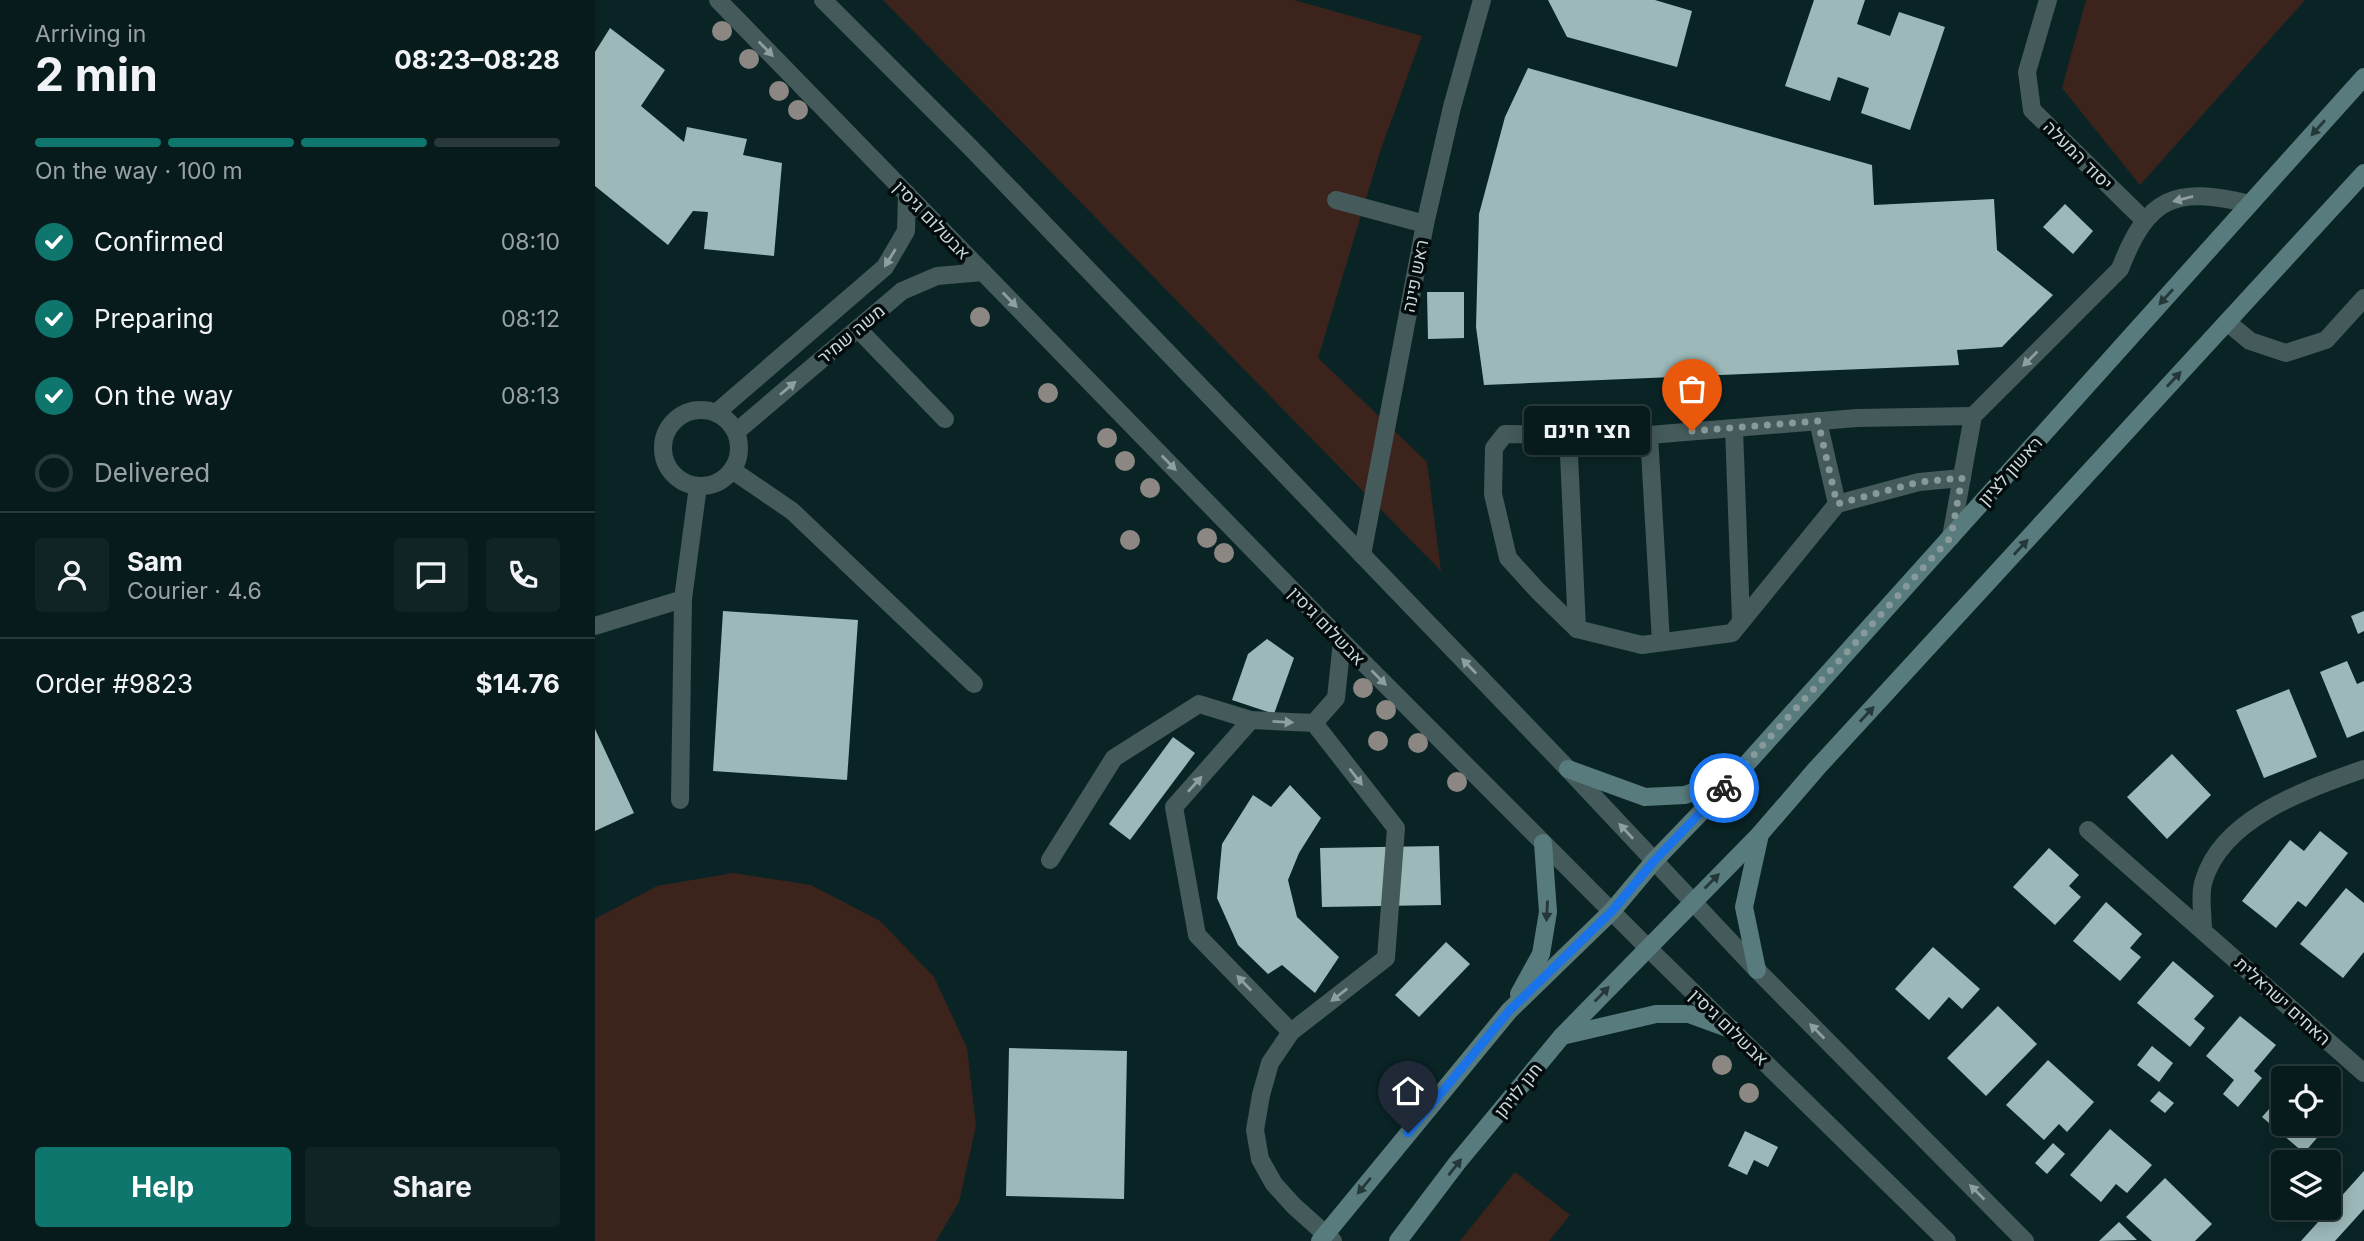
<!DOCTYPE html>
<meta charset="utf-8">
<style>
:root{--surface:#081b1c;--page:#112425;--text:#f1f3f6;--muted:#98a1a3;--line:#29393b;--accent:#0f766e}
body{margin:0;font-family:Inter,Heebo,sans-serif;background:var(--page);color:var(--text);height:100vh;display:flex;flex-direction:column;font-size:26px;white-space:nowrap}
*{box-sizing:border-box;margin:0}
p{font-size:23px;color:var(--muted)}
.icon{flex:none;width:38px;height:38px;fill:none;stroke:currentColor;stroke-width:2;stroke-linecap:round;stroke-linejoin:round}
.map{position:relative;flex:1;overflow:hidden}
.drawer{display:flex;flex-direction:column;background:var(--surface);width:595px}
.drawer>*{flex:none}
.tools{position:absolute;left:1676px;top:1066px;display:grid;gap:14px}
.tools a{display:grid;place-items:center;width:70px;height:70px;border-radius:7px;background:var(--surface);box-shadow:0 4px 18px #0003,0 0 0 2px var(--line);font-size:35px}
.pin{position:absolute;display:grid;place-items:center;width:60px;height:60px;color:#fff;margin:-72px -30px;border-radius:50% 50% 50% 0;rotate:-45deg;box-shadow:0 0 7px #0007}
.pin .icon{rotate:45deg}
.courier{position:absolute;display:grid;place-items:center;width:70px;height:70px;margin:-35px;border:5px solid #1a73e8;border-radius:50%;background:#fff;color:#222;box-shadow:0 2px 9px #0007}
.bubble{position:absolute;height:49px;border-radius:7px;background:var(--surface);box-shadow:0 4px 18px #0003,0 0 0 2px var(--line);font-size:23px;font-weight:700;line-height:49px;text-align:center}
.summary em{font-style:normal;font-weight:700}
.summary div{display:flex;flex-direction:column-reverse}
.summary{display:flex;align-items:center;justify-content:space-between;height:119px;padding:0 35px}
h1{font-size:46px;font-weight:700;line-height:52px}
.bar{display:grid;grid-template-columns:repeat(4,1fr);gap:10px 7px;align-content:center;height:84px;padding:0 35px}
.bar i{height:9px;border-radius:5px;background:var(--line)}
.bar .on{background:var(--accent)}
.bar p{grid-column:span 4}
.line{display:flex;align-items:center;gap:18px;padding:0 35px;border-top:2px solid var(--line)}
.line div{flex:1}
.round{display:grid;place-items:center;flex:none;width:74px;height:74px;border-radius:7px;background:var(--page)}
ol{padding:0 35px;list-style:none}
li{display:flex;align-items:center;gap:21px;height:77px}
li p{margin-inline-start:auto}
li .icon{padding:7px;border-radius:50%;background:var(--accent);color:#fff;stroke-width:4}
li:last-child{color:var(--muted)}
li i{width:38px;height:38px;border:4px solid var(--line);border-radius:50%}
.primary-button{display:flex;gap:14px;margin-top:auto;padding:14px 35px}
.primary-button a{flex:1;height:80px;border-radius:7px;background:var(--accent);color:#fff;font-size:28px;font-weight:700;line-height:80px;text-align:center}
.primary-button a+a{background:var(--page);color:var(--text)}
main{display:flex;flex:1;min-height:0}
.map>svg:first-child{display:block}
.green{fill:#3c241d}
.building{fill:#9cb8b9}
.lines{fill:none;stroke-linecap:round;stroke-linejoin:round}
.service{stroke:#445a5b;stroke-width:18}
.pedestrian{stroke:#445a5b;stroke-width:18}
.minor{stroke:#445a5b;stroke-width:18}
.tertiary{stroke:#445a5b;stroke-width:18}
.secondary{stroke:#587b7d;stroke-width:18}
.tree{fill:#8c8783}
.oneway{fill:#8e9fa0}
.oneway2{fill:#253839}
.done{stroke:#87999a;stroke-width:7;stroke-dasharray:0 12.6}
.route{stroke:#1a73e8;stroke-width:9}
.labels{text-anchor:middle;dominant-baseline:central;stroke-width:7;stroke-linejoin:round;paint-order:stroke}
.street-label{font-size:18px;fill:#cad8d9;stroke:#030b0c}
</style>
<main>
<section class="drawer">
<div class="summary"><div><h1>2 min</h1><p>Arriving in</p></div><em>08:23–08:28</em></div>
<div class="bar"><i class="on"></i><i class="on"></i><i class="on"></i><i></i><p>On the way · 100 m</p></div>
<ol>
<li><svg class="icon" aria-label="check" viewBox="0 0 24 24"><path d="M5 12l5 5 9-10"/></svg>Confirmed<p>08:10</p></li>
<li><svg class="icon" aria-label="check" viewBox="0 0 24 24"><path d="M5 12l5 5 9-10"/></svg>Preparing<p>08:12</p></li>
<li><svg class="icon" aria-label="check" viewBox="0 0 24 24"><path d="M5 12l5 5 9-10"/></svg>On the way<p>08:13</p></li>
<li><i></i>Delivered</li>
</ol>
<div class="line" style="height:126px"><a class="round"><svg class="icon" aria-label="person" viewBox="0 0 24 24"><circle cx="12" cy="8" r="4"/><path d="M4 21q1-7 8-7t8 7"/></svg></a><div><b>Sam</b><p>Courier · 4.6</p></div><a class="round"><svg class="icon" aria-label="chat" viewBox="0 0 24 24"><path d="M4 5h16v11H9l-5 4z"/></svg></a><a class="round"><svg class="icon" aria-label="phone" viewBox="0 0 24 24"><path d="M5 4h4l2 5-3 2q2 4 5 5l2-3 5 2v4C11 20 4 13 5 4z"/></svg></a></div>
<div class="line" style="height:91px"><div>Order #9823</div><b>$14.76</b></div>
<div class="primary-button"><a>Help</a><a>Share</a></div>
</section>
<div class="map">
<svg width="1769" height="1241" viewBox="0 0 1769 1241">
<rect width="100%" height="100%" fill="#0a2425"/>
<g class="green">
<polygon points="288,0 699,0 827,36 785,152 723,358 832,462 846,571"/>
<polygon points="1491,0 1710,0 1545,185 1467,88"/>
<polygon points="138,873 216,885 285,921 339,977 372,1048 381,1126 364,1202 341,1241 0,1241 0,919 62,886"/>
<polygon points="920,1172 975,1215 954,1241 865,1241"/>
</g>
<g class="building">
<polygon points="953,0 1060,0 1097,11 1082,67 972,37"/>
<polygon points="1219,0 1270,0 1262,24 1295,36 1304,12 1350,27 1315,130 1266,113 1274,88 1243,77 1235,101 1190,86"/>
<polygon points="15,28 70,70 46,106 89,142 92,127 152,139 148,155 187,163 179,256 109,249 113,212 98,211 73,245 0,186 0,52"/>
<polygon points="933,68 1277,165 1279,205 1399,199 1402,250 1458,295 1407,347 1362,350 1364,365 889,385 881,327 884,214 910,117"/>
<polygon points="1470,204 1498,231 1478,254 1448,227"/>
<polygon points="832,292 869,292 869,338 833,339"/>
<polygon points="128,611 263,620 252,780 118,771"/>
<polygon points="1769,611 1769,631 1763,634 1756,616"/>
<polygon points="672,639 699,658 679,714 637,700 653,654"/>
<polygon points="1752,661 1762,684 1769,681 1769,731 1752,738 1725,672"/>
<polygon points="1694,689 1722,757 1669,778 1641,710"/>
<polygon points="0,729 39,813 0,831"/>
<polygon points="578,737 600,753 535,840 514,824"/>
<polygon points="1577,754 1616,795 1572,839 1532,797"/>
<polygon points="695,785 726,818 704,853 693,880 702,917 744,957 720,993 687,965 673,974 643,945 622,898 627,844 658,795 676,807"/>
<polygon points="1725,831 1753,853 1711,907 1703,901 1681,928 1647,901 1695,840 1709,851"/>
<polygon points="844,846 846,905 727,907 725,848"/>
<polygon points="1454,848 1484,875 1474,886 1486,897 1460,925 1418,887"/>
<polygon points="1751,888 1769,903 1769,952 1748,978 1705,944"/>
<polygon points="1511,902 1547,934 1535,948 1546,957 1525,981 1478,941"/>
<polygon points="851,942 875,964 824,1017 800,995"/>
<polygon points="1338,947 1385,989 1367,1009 1354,997 1334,1020 1300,989"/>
<polygon points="1578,961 1619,996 1599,1019 1610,1028 1595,1047 1542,1003"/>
<polygon points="1403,1006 1442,1044 1391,1096 1352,1058"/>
<polygon points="1645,1016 1681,1045 1659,1071 1667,1078 1643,1107 1628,1094 1639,1080 1611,1056"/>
<polygon points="1557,1046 1578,1063 1564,1082 1542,1065"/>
<polygon points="414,1048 532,1051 529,1199 411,1196"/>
<polygon points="1453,1060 1499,1102 1472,1132 1464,1124 1449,1140 1411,1105"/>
<polygon points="1564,1091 1579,1103 1570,1113 1555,1101"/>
<polygon points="1689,1092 1689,1124 1734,1124 1709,1153 1667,1117"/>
<polygon points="1515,1129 1557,1165 1532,1193 1521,1184 1506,1202 1475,1175"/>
<polygon points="1150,1131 1183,1147 1173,1167 1159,1160 1152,1175 1133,1166"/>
<polygon points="1458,1143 1470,1154 1452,1174 1440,1163"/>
<polygon points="1769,1171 1769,1209 1740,1241 1706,1241"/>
<polygon points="1570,1178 1617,1224 1600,1241 1557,1241 1531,1217"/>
<polygon points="1524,1222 1542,1240 1504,1241"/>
</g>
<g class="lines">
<g class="service">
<polyline points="1632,322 1655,341 1691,353 1731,340 1769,298"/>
<polyline points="263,329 350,419"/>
<polyline points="1223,421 1242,504"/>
<polyline points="1139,428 1146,621"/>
<polyline points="973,433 982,629"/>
<polyline points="1054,435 1066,642"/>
<polyline points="137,470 197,511 379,684"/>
<polyline points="1367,478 1324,482 1242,504 1137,633 1047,645 982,629 943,591 913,558 898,494 899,448 910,434 1054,435 1262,418 1378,416"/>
<path d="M1356,537l22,-121 147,-147c28,-73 55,-83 130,-65"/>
<polyline points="0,626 88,599"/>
<polyline points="656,720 579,807 602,935 696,1032"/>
<polyline points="719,723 741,698 747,641"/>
<polyline points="455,860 519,758 604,704 656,720 719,723 801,828 791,958 696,1032 675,1063 666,1095 660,1130 665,1159 679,1184 699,1206 738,1241"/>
</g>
<g class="pedestrian">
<polyline points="741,200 830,224"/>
<polyline points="767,555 830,224 857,107 887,0"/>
</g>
<g class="minor">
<polyline points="1453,0 1432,72 1437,110 1549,220"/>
<circle cx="106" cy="448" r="38"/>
<polyline points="121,413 290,267 311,231 312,194"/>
<polyline points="141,432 307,291 342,276 388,272"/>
<polyline points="85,800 88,599 103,486"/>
<polyline points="1493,830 1769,1073"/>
<path d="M1608,930c0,-15 -4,-36 1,-50 19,-63 104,-91 160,-111"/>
</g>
<g class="tertiary">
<polyline points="123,0 747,641 1052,947 1352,1241"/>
<polyline points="228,0 376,148 973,769 1162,970 1430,1241"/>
</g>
<g class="secondary">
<polyline points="973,769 1050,797 1090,795 1135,779"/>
<polyline points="1162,970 1149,907 1165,834"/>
<polyline points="924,994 946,954 953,912 948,843"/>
<polyline points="967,1036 1061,1014 1094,1014 1138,1030"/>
<polyline points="725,1241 914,1011 1017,911 1059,861 1139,778 1769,77"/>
<polyline points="803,1241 862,1163 967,1036 1165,834 1222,768 1769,173"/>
</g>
</g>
<g class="tree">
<circle cx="127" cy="31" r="10"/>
<circle cx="154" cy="59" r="10"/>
<circle cx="184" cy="91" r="10"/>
<circle cx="203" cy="110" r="10"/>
<circle cx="385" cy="317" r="10"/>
<circle cx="453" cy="393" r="10"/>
<circle cx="512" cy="438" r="10"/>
<circle cx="530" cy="461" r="10"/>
<circle cx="555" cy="488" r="10"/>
<circle cx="612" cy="538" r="10"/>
<circle cx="535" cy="540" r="10"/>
<circle cx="629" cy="553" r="10"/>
<circle cx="768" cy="688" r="10"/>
<circle cx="791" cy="710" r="10"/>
<circle cx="783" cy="741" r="10"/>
<circle cx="823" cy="743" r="10"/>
<circle cx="862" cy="782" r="10"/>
<circle cx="1127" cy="1065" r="10"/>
<circle cx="1154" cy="1093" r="10"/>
</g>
<defs><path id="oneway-solid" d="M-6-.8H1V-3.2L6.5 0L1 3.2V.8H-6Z" transform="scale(1.75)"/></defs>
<g class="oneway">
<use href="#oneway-solid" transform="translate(171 49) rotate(46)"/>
<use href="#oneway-solid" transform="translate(1588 199) rotate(166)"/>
<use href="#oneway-solid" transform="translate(295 258) rotate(122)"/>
<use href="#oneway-solid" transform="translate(415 300) rotate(46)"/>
<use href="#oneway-solid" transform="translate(1435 359) rotate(135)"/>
<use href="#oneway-solid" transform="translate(193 388) rotate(-40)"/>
<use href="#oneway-solid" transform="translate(574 463) rotate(46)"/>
<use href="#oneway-solid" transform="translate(874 666) rotate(-134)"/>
<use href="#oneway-solid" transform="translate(784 678) rotate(45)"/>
<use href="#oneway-solid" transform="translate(688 722) rotate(3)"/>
<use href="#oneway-solid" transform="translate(761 777) rotate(52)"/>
<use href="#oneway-solid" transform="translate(600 784) rotate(-48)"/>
<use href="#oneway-solid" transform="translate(1031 831) rotate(-133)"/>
<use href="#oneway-solid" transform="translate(649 983) rotate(-134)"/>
<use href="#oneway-solid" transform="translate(744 995) rotate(142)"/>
<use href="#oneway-solid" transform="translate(1222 1031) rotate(-135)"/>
<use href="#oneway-solid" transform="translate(1382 1192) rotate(-135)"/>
</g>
<g class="oneway2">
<use href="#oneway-solid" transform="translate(1723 128) rotate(132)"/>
<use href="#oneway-solid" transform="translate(1571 297) rotate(132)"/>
<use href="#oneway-solid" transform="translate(1579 379) rotate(-47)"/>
<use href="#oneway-solid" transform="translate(1426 547) rotate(-47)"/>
<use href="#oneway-solid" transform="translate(1272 714) rotate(-47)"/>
<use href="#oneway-solid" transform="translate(1117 881) rotate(-45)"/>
<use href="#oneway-solid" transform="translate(952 911) rotate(93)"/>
<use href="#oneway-solid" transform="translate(1007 994) rotate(-46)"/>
<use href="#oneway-solid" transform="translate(860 1167) rotate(-52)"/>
<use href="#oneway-solid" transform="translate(769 1186) rotate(130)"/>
</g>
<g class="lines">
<polyline class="done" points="1097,431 1223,421 1242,504 1324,482 1367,478 1356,537 1129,788"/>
<polyline class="route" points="813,1133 914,1011 1017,911 1059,861 1129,788"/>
</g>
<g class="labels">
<g class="street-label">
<text transform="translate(1483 155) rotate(45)">יסוד המעלה</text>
<text transform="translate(337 220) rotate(46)">אבשלום גיסין</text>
<text transform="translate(820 276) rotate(-79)">ראש פינה</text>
<text transform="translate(256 334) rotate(-40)">משה שמיר</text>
<text transform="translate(1415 471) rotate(-48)">ראשון לציון</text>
<text transform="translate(732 626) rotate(46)">אבשלום גיסין</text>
<text transform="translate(1688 1001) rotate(42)">האחים ישראלית</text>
<text transform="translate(1134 1027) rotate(44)">אבשלום גיסין</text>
<text transform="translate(923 1090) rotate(-51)">חנן לויתן</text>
</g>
</g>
</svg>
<div class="tools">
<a><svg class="icon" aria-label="locate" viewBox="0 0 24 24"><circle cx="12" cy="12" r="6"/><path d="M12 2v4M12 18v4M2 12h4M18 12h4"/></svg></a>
<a><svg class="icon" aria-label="layers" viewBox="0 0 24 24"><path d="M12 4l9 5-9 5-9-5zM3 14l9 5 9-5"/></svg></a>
</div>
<div class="pin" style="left:1097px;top:431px;background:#ea580c"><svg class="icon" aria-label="bag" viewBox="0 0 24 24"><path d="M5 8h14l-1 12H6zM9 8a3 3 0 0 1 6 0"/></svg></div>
<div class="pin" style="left:813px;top:1133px;background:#1f2937"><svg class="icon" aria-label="home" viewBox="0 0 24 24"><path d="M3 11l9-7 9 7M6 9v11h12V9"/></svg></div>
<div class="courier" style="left:1129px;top:788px"><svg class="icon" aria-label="bike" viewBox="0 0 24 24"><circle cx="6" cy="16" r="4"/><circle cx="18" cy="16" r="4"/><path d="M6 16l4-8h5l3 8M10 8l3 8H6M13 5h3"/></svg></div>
<div class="bubble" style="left:929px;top:406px;width:126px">חצי חינם</div>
</div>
</main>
